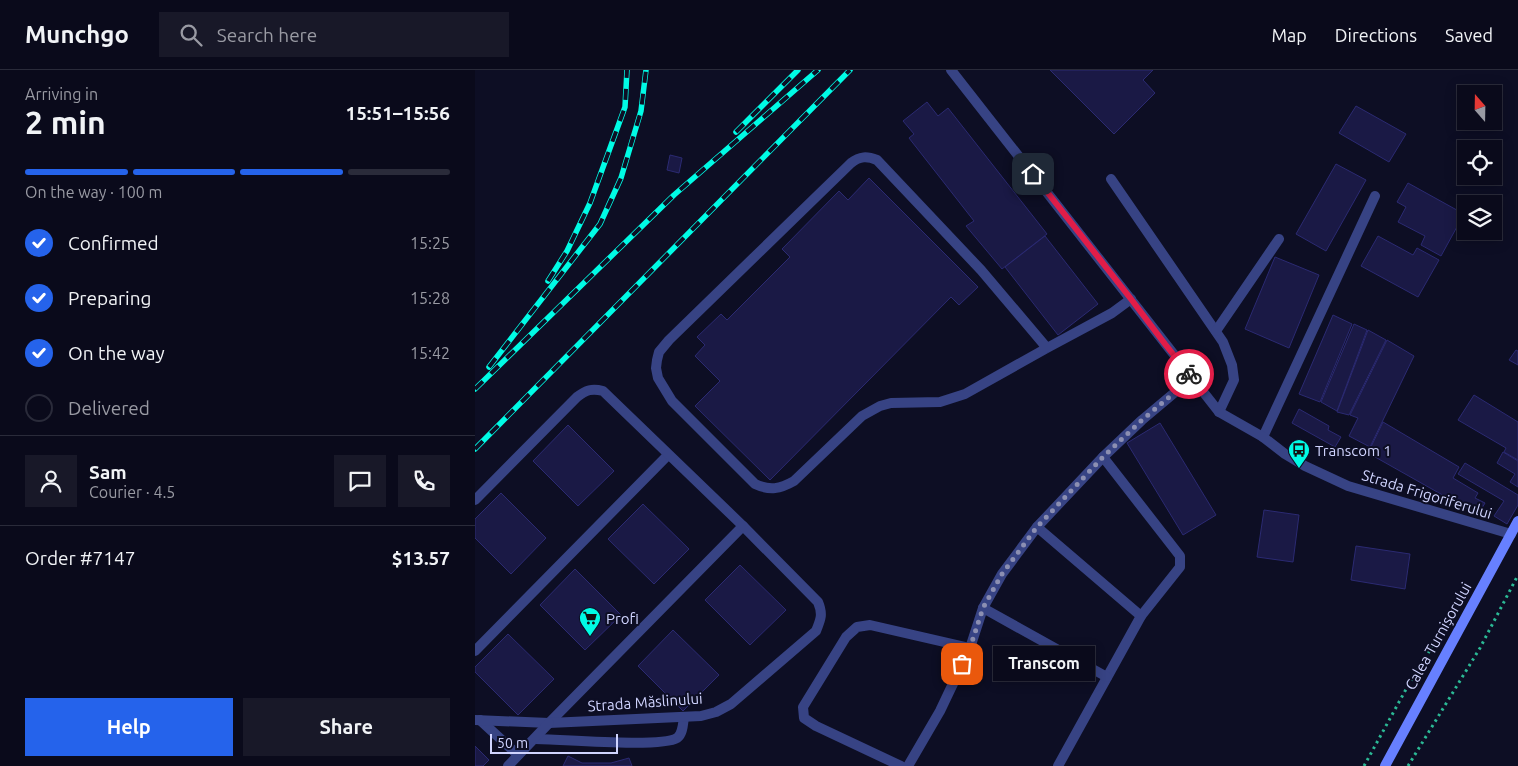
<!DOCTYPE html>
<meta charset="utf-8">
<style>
:root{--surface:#0a0a1b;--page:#181828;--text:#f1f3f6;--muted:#999aa3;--line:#2a2b3a;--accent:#2563eb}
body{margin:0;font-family:Ubuntu,sans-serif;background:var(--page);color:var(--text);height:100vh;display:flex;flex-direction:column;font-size:19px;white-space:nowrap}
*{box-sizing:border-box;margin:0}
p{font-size:16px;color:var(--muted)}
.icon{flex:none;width:28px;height:28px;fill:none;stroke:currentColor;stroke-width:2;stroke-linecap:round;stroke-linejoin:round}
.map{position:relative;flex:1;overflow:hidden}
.sheet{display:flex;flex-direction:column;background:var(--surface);width:475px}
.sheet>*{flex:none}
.needle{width:32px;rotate:340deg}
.tools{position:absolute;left:982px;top:15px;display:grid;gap:10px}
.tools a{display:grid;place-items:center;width:45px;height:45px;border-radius:0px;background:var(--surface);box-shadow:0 2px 12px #0003,0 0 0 1px var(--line);font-size:25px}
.scale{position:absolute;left:15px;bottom:12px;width:128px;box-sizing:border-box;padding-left:5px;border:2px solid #d0d4ff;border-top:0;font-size:14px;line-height:18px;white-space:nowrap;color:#d0d4ff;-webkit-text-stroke:4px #0d0e24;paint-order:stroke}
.pin{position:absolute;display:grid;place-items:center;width:42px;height:42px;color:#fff;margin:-21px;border-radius:10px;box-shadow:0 2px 8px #0006}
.courier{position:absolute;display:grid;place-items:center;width:50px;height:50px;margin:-25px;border:4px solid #e11d48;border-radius:50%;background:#fff;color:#222;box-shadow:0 1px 6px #0007}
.bubble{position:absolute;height:35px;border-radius:0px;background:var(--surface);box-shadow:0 2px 12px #0003,0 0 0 1px var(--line);font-size:16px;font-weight:600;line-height:35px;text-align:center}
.overview em{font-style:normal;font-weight:600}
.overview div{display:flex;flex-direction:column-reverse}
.overview{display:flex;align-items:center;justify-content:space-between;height:85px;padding:0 25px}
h1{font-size:32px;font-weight:600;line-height:38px}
.bar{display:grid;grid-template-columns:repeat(4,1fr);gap:8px 5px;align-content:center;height:60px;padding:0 25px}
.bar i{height:6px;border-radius:4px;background:var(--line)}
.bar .selected{background:var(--accent)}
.bar p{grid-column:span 4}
.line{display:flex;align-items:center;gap:12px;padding:0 25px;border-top:1px solid var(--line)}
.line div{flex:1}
.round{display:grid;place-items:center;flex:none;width:52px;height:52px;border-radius:0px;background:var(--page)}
ol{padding:0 25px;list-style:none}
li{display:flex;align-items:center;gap:15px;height:55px}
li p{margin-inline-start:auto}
li .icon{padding:5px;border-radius:50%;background:var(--accent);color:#fff;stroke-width:4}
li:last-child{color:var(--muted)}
li i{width:28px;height:28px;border:2px solid var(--line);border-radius:50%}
.primary-button{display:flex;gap:10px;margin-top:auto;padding:10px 25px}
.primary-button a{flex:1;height:58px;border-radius:0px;background:var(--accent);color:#fff;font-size:20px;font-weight:600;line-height:58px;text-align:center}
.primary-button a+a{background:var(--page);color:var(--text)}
header{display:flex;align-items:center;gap:30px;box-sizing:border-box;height:70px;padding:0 25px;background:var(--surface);border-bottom:1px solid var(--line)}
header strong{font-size:24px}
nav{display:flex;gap:28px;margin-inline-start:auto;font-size:18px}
.search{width:350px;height:45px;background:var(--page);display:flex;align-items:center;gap:12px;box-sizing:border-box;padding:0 18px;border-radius:0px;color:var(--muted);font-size:19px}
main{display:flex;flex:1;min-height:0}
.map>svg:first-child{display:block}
.building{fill:#1a1945;stroke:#2b2a72}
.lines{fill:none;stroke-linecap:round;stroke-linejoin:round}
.path{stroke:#2bb995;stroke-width:3;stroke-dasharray:2.5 4;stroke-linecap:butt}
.lane{stroke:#374384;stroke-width:10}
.street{stroke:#374384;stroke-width:10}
.secondary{stroke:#6780ff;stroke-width:10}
.rail-casing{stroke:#00fbe5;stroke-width:5.5}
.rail{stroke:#0d0e24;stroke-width:4;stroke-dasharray:11;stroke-linecap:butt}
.done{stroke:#8c8fb2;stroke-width:5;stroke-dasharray:0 9}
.route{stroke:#e11d48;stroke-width:6}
.labels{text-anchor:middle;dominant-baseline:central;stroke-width:4;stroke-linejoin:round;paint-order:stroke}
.poi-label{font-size:15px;fill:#d0d4ff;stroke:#0d0e24;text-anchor:start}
.street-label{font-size:15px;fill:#d0d4ff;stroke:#0d0e24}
</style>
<header>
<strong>Munchgo</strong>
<div class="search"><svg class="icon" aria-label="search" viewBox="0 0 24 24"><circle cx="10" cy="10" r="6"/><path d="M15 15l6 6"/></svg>Search here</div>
<nav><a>Map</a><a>Directions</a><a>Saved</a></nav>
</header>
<main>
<section class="sheet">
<div class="overview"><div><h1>2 min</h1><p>Arriving in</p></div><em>15:51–15:56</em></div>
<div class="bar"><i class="selected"></i><i class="selected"></i><i class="selected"></i><i></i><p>On the way · 100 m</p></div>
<ol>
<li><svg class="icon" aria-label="check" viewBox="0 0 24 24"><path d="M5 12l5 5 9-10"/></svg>Confirmed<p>15:25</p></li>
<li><svg class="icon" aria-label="check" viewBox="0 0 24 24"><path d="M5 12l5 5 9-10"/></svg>Preparing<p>15:28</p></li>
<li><svg class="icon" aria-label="check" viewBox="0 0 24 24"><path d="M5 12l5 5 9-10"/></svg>On the way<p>15:42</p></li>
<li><i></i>Delivered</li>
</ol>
<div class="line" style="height:90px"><a class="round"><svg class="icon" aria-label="person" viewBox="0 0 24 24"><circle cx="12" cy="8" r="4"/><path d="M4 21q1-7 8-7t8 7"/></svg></a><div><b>Sam</b><p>Courier · 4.5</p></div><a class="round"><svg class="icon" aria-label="chat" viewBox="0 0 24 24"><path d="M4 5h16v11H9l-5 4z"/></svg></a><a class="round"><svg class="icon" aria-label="phone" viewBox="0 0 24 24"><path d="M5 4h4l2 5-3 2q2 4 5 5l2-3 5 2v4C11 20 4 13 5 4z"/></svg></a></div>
<div class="line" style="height:65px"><div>Order #7147</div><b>$13.57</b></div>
<div class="primary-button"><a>Help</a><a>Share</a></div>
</section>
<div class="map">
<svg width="1043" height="696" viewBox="0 0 1043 696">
<rect width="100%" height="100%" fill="#0d0e24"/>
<g class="building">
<polygon points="575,0 678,0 668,10 680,23 639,64"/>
<polygon points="452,32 463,46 473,38 572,164 527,199 491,156 499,151 434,68 439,64 428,51"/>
<polygon points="881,36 931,64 914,92 864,63"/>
<polygon points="195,85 207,88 204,103 192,100"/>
<polygon points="861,94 891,110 851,181 821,164"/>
<polygon points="394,108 503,217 484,235 476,227 295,410 220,336 245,311 220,286 230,275 222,267 246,244 252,250 315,187 307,179 364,121 373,130"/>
<polygon points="933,113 989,144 966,186 946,175 950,166 923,152 931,137 922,132"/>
<polygon points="570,166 623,234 583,265 530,197"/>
<polygon points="903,166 938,185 942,178 964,190 943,227 886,196"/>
<polygon points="800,187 844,205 814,278 770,259"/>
<polygon points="858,245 877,254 845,332 824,324"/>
<polygon points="879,254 892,260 862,341 846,332"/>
<polygon points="893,260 911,270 874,345 862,342"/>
<polygon points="912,270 939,286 895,377 874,366 883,348 875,345"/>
<polygon points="1041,280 1043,281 1043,295 1034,290"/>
<polygon points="999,325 1043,352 1043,390 1029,382 1031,378 983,350"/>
<polygon points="824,339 854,356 853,360 866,367 860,377 817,353"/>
<polygon points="908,352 984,397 978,408 1003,423 1000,428 1010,433 1003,445 893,383"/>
<polygon points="685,353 741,445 708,465 652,373"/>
<polygon points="93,355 139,401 103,436 58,391"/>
<polygon points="1028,382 1043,391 1043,417 1035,412 1040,404 1022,393"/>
<polygon points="990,393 1043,425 1043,435 1032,454 1019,446 1029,431 983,404"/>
<polygon points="26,423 71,468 36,504 0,468 0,449"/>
<polygon points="168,434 214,479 179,514 133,469"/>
<polygon points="789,440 824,445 818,492 782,487"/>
<polygon points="881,476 935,484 930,519 876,510"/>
<polygon points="265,495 311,540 275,575 230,530"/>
<polygon points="100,499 146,545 110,580 65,535"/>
<polygon points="198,560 244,605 208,641 163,596"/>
<polygon points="33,564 79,609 43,645 0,602 0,597"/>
<polygon points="0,676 14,690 8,696 0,696"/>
<polygon points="93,686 107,693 136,693 154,688 157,696 88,696"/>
</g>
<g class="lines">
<g class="path">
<polyline points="889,696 935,612 962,569"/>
<polyline points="933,696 1005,578 1043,505"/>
</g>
<g class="lane">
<polyline points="636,109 748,272 757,295 759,310 744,342"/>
<polyline points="741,261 804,169"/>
<path d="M572,278l-66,-78 -104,-110c-10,-4 -17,-4 -26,3l-182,177 -10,12 -2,8 -1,8 2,10 14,23 83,83c15,7 25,5 39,-3l68,-65 18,-10 11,-3 49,-1 25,-8 82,-46 65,-35 19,-14"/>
<polyline points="788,367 900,126"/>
<polyline points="628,387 705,486 705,497 666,546"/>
<polyline points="562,457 666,546 583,696"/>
<polyline points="508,538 632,607"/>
<polyline points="0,581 193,385"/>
<polyline points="5,650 43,685"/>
<polyline points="74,653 268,456"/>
<path d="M60,669c24,0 126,9 142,-1 6,-4 6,-15 7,-21"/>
<polyline points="426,696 341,656 329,648 328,637 371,567 382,557 395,555 495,578"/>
<polyline points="433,696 465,641 495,578 508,538 527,504 562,457 628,387 667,350 717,308"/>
</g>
<g class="street">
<polyline points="476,0 744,342 788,367 810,384 830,396 873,416 1036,464"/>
<path d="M0,430l102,-103c9,-7 15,-9 26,-6l140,135 75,76c5,12 3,17 -2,29l-85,73 -15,8 -15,4 -152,7 -74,-3"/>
<polyline points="33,696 74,653"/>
</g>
<polyline class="secondary" points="910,696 1043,451"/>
<g class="rail-casing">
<g id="rail">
<polyline points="261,62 323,0"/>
<polyline points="73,211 92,181 115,133 150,37 152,0"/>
<polyline points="14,297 125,154 146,108 166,41 171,0"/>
<polyline points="0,319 199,125 343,0"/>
<polyline points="0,379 375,0"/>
</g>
</g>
<use href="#rail" class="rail"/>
</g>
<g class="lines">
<polyline class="done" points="487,594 495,578 508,538 527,504 562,457 628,387 667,350 717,308 714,304"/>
<polyline class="route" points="558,104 656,229 690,274 714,304"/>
</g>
<defs>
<g id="bus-pin" transform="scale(1.125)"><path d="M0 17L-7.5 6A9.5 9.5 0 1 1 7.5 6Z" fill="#00fbe5" stroke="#0d0e24"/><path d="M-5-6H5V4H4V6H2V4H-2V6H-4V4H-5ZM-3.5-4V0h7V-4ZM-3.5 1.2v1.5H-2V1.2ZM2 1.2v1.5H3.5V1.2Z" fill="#111"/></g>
<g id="supermarket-pin" transform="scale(1.125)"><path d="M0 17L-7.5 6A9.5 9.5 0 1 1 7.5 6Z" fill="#00fbe5" stroke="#0d0e24"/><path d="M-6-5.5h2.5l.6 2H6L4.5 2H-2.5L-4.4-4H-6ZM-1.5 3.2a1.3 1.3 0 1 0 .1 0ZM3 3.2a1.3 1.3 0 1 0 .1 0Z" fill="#111"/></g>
</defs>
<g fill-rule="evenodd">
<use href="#bus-pin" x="824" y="380"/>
<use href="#supermarket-pin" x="115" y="548"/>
</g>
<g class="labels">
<g class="poi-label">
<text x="840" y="380">Transcom 1</text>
<text x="131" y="548">Profi</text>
</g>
<g class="street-label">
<text transform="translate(952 424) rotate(17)">Strada Frigoriferului</text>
<text transform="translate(963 566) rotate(-61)">Calea Turnișorului</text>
<text transform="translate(170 632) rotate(-4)">Strada Măslinului</text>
</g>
</g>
</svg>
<div class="tools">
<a><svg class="needle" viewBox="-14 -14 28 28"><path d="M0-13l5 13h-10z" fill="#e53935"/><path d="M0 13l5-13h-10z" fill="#999aa3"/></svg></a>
<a><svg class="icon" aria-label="locate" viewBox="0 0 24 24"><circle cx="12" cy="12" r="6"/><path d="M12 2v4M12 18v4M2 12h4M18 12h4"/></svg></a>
<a><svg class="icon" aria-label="layers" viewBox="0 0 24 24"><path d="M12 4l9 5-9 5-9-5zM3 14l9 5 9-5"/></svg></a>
</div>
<div class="scale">50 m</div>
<div class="pin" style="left:487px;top:594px;background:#ea580c"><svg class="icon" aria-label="bag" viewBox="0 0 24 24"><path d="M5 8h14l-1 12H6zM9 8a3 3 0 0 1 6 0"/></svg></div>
<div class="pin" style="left:558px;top:104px;background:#1f2937"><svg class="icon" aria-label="home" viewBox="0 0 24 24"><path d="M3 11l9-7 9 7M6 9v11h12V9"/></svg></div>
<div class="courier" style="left:714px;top:304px"><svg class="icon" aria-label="bike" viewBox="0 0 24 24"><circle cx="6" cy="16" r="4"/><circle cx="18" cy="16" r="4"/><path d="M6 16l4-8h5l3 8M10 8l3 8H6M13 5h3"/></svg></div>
<div class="bubble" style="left:518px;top:576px;width:102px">Transcom</div>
</div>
</main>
